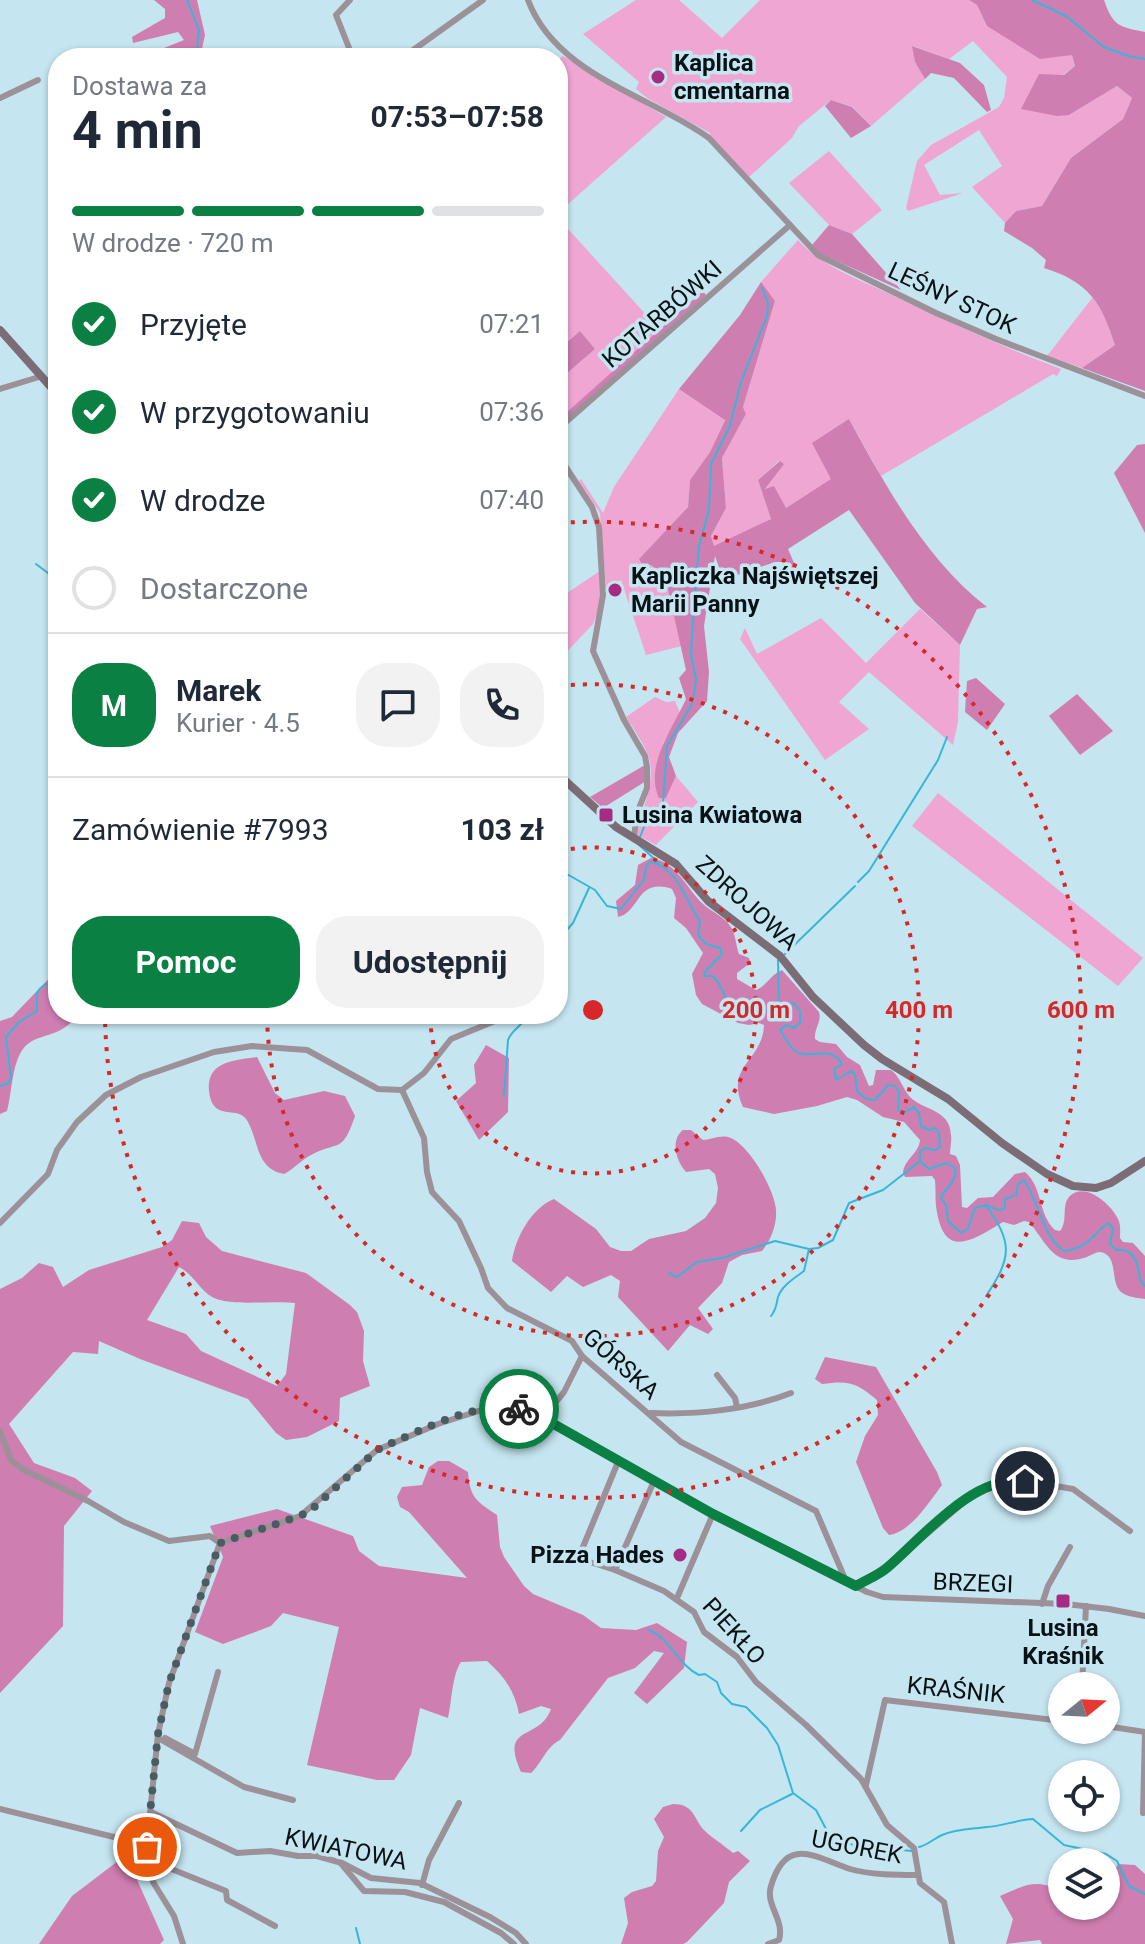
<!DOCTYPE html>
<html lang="pl">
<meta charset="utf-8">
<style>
:root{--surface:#fff;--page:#f2f2f3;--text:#1f2937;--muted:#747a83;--line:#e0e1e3;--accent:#0b8043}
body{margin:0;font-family:Roboto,sans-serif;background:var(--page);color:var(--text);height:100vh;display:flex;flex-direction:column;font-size:30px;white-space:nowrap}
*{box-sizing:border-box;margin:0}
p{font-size:26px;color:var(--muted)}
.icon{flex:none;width:44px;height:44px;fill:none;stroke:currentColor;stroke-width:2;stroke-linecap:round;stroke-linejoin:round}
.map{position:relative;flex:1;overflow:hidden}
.sheet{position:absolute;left:48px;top:48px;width:520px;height:976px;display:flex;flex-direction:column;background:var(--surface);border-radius:32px;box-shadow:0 2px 6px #0004}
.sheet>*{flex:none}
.needle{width:52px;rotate:72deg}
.tools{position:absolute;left:1048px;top:1672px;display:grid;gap:16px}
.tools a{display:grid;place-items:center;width:72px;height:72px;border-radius:50%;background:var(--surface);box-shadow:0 2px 6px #0004;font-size:40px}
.pin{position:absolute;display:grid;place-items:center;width:68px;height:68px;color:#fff;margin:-34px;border:4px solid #fff;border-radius:50%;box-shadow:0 2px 8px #0007}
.courier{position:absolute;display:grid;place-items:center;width:80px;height:80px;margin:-40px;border:6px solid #0b8043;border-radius:50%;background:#fff;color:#222;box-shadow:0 2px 10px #0007}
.overview em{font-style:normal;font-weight:700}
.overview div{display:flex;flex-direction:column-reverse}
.overview{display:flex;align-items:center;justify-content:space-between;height:136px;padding:0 24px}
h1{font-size:52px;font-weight:700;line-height:60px}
.bar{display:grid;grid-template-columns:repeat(4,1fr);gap:12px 8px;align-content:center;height:96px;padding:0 24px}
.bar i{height:10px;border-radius:6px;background:var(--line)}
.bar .selected{background:var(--accent)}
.bar p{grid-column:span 4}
.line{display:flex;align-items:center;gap:20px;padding:0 24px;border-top:2px solid var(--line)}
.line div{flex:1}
.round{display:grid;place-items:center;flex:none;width:84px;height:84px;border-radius:32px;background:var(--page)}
ol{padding:0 24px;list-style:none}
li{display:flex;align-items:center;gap:24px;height:88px}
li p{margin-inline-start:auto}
li .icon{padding:8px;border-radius:50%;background:var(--accent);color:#fff;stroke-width:4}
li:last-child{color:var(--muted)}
li i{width:44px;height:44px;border:4px solid var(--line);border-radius:50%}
.primary-button{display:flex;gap:16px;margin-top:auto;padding:16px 24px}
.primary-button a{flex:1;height:92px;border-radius:32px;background:var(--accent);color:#fff;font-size:32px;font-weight:700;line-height:92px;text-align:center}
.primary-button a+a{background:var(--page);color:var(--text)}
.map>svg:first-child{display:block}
.green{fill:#efa6d3}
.forest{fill:#cf7eb2;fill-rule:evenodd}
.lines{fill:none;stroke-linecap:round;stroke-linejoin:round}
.stream{stroke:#36b7d9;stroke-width:2}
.street{stroke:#9c9198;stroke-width:6}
.secondary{stroke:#7c6c76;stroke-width:8}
.done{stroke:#4a5c62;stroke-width:8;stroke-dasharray:0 14.4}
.route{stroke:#0b8043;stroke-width:10}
.ring{fill:none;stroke:#d62828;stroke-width:4;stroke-dasharray:4 8}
.poi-dot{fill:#a52c82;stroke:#c5e5f0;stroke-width:3}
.labels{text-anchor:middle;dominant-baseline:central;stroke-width:7;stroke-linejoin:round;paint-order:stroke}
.poi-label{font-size:24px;font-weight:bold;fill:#071216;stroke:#c5e5f0;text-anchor:start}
.street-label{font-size:24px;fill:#071216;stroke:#c5e5f0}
.centre{fill:#d62828;stroke:#c5e5f0;stroke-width:4}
.ring-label{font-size:24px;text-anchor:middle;font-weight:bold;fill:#d62828;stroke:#c5e5f0;stroke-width:7;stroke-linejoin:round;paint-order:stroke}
</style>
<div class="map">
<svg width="1145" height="1944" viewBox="0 0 1145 1944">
<rect width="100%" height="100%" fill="#c5e5f0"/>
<g class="green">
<polygon points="636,0 679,0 722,38 760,0 969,0 977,5 987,26 1072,55 1075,66 1063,75 1069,115 1117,86 1132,98 1123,119 1071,158 1042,206 1016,211 1005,223 972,187 1002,166 979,130 924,165 940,195 963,193 908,211 906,208 917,161 931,145 999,107 1004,98 1007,77 973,41 949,59 913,46 915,62 925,79 871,126 853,107 831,100 799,126 792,138 749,177 710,137 710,133 647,98 636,89 639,82 583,34"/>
<polygon points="563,56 666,117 558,213 558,60"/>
<polygon points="829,151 882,210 852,234 829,225 789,183"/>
<polygon points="558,218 660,330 558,420 558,381 595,349 580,331 558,350"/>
<path d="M798,240c25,27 62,40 94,55 56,27 111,52 169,74l-4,7 -4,-2 -172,102 -32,-57 -17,60 -46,29 -22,-17 19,-27 -4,-3 -21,19 13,39 -57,28 -3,-11 15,-28 -4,-50 24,-44 -3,-7 32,-106 -14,-19z"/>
<polygon points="1093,297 1106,320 1115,345 1082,368 1047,356"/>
<path d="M679,389l46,30 -15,33 -20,28 -2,27 -49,52c36,15 35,54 43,87l-36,9 -25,-75 -15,8 -6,-75 -21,-32 2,-2 22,34 11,-26z"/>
<polygon points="600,571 600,606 593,624 558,661 558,599"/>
<polygon points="920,609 960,645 958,722 953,745 869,672 839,702 869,729 825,760 740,639 745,628 757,654 821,618 866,663"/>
<path d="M655,697l11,5 9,-1 5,12 -17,30 3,55 10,-22 22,26 -42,43 -19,-10c4,-24 19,-54 12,-77 -5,-15 -15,-28 -23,-41z"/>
<polygon points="938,793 1143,958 1118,986 912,826"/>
</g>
<g class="forest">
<polygon points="154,0 197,0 205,35 200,58 153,58 154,52 184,40 178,32 133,43 132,37 165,18 165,9"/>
<path d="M969,0h135c9,26 15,27 41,32v359l-63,-23 33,-23c-14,-43 -26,-63 -71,-77l2,-8 -14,-12 -28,-17 1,-8 11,-12 26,-5 29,-48 52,-39 9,-21 -15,-12 -48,29 -12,1 -36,-7 18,-35 25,1 11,-9 -3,-11 -32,4 -53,-33 -10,-21z"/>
<polygon points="912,46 960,63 984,85 991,110 987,112 954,78 931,73 925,79 915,62"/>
<polygon points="831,100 852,107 871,126 851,138 825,106"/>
<polygon points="829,225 852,234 901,290 819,253 812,245"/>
<path d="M761,282l14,19 -32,106 3,7 -24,44 4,50 -15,28 3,10 57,-27 -13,-39 22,-19 4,3 -19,25 9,-3 12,22 45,-29 -19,-36 37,-24c36,66 77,141 138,188l-10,2 -17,36 -45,-42 -66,-93 -61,39 13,30 -3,1 -12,-18h-11l-52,18 -8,-24 -11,70 5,46 -2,29 -29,32 -9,24 7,19 -10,22h-7c-15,-33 14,-70 27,-99l-7,-21 7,-8 -20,-90 -15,-15 -7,3 -5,-9 49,-52 2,-27 20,-28 15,-32 -46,-31 61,-74z"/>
<polygon points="703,291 706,295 558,428 558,420"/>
<polygon points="580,331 595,349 558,381 558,350"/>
<polygon points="1145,444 1145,533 1114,473 1137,445"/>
<polygon points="976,678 1005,704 987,730 965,712 967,681"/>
<polygon points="1077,694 1113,731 1080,755 1049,716"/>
<polygon points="645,765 646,781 603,808 590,797"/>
<path d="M651,858c26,4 35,30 52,46 10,9 23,13 29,25 4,8 4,17 7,25l10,4 1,5 -13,10v6l19,11c11,-4 15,-16 26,-20l37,42c3,10 -5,16 -4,27l5,3 16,2 11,13 13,8 9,21 4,-1 3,-15h15c10,8 11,18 19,27 14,14 40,12 41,38 1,6 -1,13 -1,19l6,2 4,9 2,42 5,1 11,-10 15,-1 22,-23 10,-2c18,15 13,43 30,58l5,1c9,-11 0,-27 11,-36 15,-13 41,10 47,24 3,6 2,13 2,19l3,4 10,1 12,13v43c-7,-1 -18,-2 -24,-7 -11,-10 -3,-33 -17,-39 -6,-3 -12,2 -17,4 -33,12 -40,-14 -58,-35l-5,-1 -10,4 -11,-3c-33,20 -60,38 -67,-16 -1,-9 0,-17 -1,-26l-3,-4 -27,1 -2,-5c2,-13 16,-19 17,-32l-16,-18 -21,-5 -26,-17 -10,-3 -30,9 -43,8 -31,-7c-19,-41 20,-46 21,-82l-5,-2 -10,2 -11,-2 -36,-19 -6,-9 -4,-21 11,-21 -17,-25 -12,-10 2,-20 -4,-9c-36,-12 -32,24 -54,28l-2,-16 19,-16 3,-20z"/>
<path d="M58,969v45h17v4c-13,16 -26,15 -43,23 -21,11 -19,50 -25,70l-7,3v-93l12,-4z"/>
<polygon points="486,1045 509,1058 508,1112 479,1140 456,1101 476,1083 474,1065"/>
<path d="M257,1057l18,36 9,7 40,-9 21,5 10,20c-13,38 -15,24 -44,39 -10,5 -17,14 -27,19 -28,-5 -25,-32 -36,-52 -7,-14 -21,-6 -32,-14 -5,-5 -6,-10 -7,-17 -3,-30 26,-31 48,-34z"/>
<path d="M683,1130h8l12,10c7,0 17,-5 25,-3 20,5 47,53 48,73 1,15 -5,30 -14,41l-20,4 -13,7 -7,21 -24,25 15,21 -5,5 -18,-9 -22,26 -50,-54 2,-16 -9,-6 -28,12 -16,-11 -16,16 -39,-31c3,-22 19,-53 42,-62l42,30 14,18 11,4h10l18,-12 37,-8 19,-13 11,-15 2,-15 -3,-14 -6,-5 -23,3c-10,-11 -16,-32 -3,-42z"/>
<path d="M182,1221l17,2 7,14 16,14 84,22 44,32 7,7 7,19 -1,30 7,25 -30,12 -1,23 -32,16 -21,3 -10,-7 -28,-34 -108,-40 -41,-18 -1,13 -25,-2 -64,72 25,39 41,15 17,13 -28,35 -1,100 -63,67v-404l22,-11 17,-15 14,4 10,20 26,-17 73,-23 10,-7zM179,1267c14,7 20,22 33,30 17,10 61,3 83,6l-9,71 -9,12 -76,-35 -15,-17 -39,-14z"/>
<path d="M825,1357l51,10 61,105 5,13c-13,17 -31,47 -53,50l-6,-7 -27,-66 9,-26 13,-21 -1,-15c-20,-17 -28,-20 -55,-16l-7,-5z"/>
<path d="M438,1461h11l19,11c2,26 8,29 29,43l3,32 4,10 20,29 9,8 50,21 18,13 35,2 21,-7 30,19 -3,26 -37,36 -13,-11 30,-40 -10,-2 -19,17 -27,10 -48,62c-15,8 -17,22 -29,33l-10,-1c-22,-49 18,-30 30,-63l-10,-3 -22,8c-4,-23 -15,-38 -32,-53l-26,1c-9,13 -9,39 -13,56l-28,-10 -9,47 -17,25h-17l-70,-15 32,-138 -56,-14 -12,13 -48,18 -28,-12 28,-75 -13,-31 67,-17 76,27 6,15 20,15 88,12 -58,-66 -9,-5 -3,-10 5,-10 20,-2 7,-18z"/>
<path d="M673,1804c19,0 20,11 29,24 6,7 23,18 31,25l5,-2 12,10 -21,21 -5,21 -37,39 -4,2h-62l7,-21 -4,-25 8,-6 20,-6 4,-5 2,-30 6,-14 -10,-18 9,-12z"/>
<polygon points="122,1858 134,1873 164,1940 160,1944 39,1944 72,1896"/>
<path d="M1118,1864l17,1 10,9v70h-103l-2,-4 -34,4 7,-25 -13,-23c25,-11 36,-18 62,-5v15h44v-18z"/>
</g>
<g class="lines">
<g class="stream">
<polyline points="187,0 199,30 196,58"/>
<polyline points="1032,0 1066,16 1104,47 1128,56 1145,59"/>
<polyline points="36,564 48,573 58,592"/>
<polyline points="640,837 646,822 663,803 667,746 691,706 694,696 696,679 691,654 694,605 699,546 709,510 711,464 730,426 741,382 767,316 768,303 762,288"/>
<polyline points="638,844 659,863"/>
<path d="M558,869l37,21 12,16 14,3 23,-29 2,-13 4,-5c28,5 36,40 50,59l-2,14 8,9 14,4 2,6 -18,19 1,3h8c13,13 11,27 22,40l8,-2 4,-8 8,-2 12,6 27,-7 6,8v12l-6,5 -8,-3 -6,5c4,6 9,16 15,21 15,10 35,-8 47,13l-8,5 2,11 15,-9 4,3 2,17 9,8 9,1 13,-15 7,1 4,6 -1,18 5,3 11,-6 5,6 2,13 8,4 6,-2 4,5 1,14 -5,3 -10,-2 -5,4v9"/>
<polyline points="858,882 869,871 938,760 947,737"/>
<polyline points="558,940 573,923 589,888"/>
<polyline points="785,954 855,886"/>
<polyline points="778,960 779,1005"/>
<path d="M0,1086l8,-3 3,-5 -5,-41 13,-15 18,-11c1,-14 -5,-18 9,-27l12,1"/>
<path d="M504,1096l4,-56c4,-11 16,-15 20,-26"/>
<path d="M920,1161l9,8 17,-6 9,5c2,15 -9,18 -14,30l5,7 2,16 13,12 7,-4 7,-21 11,-3c7,2 12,8 19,3v-9l11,-4 2,-11 6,-4c13,18 20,59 40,71 25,-3 27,-15 44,-28l5,5 -3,16 6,6c20,-2 22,15 24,30l5,6"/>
<polyline points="669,1273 677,1277 697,1262 722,1258 775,1241 809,1249 818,1248 833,1240 849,1203 883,1190 919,1162"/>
<path d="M986,1296c25,-37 28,-54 0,-90"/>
<path d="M771,1316c6,-8 5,-11 7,-19 4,-12 18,-20 26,-26l5,-22"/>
<path d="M649,1630c22,9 28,34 50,45l6,-1 12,8 4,11 11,11 14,3 21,21 11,17 15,48 23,17 10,19 8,8 19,8 59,6"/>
<polyline points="741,1831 760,1810 792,1794"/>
<path d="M919,1847c9,-2 14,-8 23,-12 14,-6 31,-6 45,-8 16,-1 29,-7 46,-8l31,26 42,9 11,7 12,25 16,8"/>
<polyline points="356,1928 360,1944"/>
</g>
<g class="street">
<polyline points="350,0 336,15 353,58"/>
<path d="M528,0c28,75 121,95 181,138l109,117 118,58 60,26 149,57"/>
<polyline points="402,58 483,0"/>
<polyline points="0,98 38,80"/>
<polyline points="0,389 39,377"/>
<polyline points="558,429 790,225"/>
<polyline points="558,455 592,507 599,527 603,595 593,651 624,720 645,756 647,767 647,788 637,813 634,837"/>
<path d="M558,788c3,20 10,40 0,58"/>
<polyline points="402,1090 424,1138 427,1172 432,1192 459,1221 481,1268 488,1288 507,1308 572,1341 582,1356 681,1442 816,1511 846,1581"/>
<polyline points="0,1223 48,1174 57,1150 77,1122 106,1095 141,1077 214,1052 252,1046 307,1050 378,1089 402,1090 424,1073 451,1039 512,1014"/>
<polyline points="717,1375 735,1398 737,1407"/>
<path d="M651,1413c45,2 97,-3 140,-20"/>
<polyline points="543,1418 564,1392 582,1356"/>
<polyline points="0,1431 11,1460 22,1469 88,1501 124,1522 169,1541 210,1536 220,1543"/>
<polyline points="546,1548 615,1570 664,1591 694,1612 704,1632 737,1657 756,1682 806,1725 861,1779 887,1825 914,1848 920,1883 944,1902 952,1944"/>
<polyline points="578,1559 618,1462"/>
<polyline points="615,1570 654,1481"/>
<polyline points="856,1586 886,1569 971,1496 999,1482 1014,1479 1073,1489 1130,1531"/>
<polyline points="677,1598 713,1514"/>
<polyline points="1042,1604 1048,1586 1070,1547"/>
<polyline points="1082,1686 1086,1606"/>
<polyline points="1106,1726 1145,1732 1143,1813"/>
<polyline points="158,1738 244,1787 293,1800"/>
<polyline points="165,1738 195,1754 218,1672"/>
<polyline points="866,1785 885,1700 1062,1721"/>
<polyline points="0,1809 126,1840 145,1839"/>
<polyline points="151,1812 237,1853 270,1851 298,1856 317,1856 342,1863 371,1878 420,1883 490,1917 516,1933 526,1944"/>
<polyline points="145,1839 148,1833 158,1734 169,1683 220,1543 300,1516 377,1450 438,1424 494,1406 522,1409 543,1418 713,1514 867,1592 883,1597 1066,1604 1109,1609 1145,1616"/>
<polyline points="145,1839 153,1882 174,1916 183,1944"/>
<polyline points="149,1860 226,1891 227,1900 275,1926"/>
<polyline points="339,1861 364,1891 405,1892 444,1902 501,1933 514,1944"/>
<polyline points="422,1885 429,1860 459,1803"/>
<path d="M768,1944l11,-4c6,-20 -14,-35 -8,-54 15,-51 44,-29 79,-17 20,6 47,6 68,6"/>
</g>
<g class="secondary">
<polyline points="0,330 58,395"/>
<polyline points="558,774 616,827 676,864 708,901 780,956 813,997 864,1045 882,1059 948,1099 1002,1143 1047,1174 1073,1186 1096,1188 1111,1183 1145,1161"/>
</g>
</g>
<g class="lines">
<path class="done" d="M147,1847l-2,-8 3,-6 10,-99 11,-51 51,-140 80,-27 11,-6 66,-60 10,-5c40,-17 88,-44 132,-36"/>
<path class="route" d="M519,1409l24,9 170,96 143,72c10,-6 23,-11 32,-19 36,-31 86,-93 137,-86"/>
</g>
<g class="ring">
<path d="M559 851A163 163 0 1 1 430 1014"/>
<path d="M559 686A326 326 0 1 1 267 1016"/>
<path d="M559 523A488 488 0 1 1 105 1014"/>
</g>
<g class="poi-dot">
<circle cx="658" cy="77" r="8"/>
<circle cx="615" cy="590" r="8"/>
<rect x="598" y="807" width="16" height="16" rx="4"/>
<circle cx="680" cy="1555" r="8"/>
<rect x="1055" y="1593" width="16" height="16" rx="4"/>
</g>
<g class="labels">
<g class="poi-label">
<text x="674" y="63">Kaplica<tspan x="674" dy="28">cmentarna</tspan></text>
<text x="631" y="576">Kapliczka Najświętszej<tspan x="631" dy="28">Marii Panny</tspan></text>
<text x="622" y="815">Lusina Kwiatowa</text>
<text x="664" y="1555" text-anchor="end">Pizza Hades</text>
<text x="1063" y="1628" text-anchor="middle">Lusina<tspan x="1063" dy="28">Kraśnik</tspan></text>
</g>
<g class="street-label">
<text transform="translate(952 298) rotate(25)">LEŚNY STOK</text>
<text transform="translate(662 314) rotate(-41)">KOTARBÓWKI</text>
<text transform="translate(747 903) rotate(42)">ZDROJOWA</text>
<text transform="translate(621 1364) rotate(42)">GÓRSKA</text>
<text transform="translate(973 1583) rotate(2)">BRZEGI</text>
<text transform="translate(734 1631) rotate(48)">PIEKŁO</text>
<text transform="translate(956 1690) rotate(6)">KRAŚNIK</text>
<text transform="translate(857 1847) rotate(11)">UGOREK</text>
<text transform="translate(346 1849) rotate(12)">KWIATOWA</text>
</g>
</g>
<circle cx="593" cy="1010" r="12" class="centre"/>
<g class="ring-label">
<text x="756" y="1018">200 m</text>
<text x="919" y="1018">400 m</text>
<text x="1081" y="1018">600 m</text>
</g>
</svg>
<div class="tools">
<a><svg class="needle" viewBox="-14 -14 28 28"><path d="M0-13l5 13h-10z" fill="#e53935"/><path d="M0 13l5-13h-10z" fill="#747a83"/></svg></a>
<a><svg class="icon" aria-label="locate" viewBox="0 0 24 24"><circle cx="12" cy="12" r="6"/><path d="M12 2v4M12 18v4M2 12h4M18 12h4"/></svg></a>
<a><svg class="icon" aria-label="layers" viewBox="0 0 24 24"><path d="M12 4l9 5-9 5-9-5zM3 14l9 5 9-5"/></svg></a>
</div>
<div class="pin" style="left:147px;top:1847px;background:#ea580c"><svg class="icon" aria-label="bag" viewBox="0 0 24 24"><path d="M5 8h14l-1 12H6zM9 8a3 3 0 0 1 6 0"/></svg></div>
<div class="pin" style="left:1025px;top:1481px;background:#1f2937"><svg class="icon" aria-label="home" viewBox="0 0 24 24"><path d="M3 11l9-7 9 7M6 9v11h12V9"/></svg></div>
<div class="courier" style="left:519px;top:1409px"><svg class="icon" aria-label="bike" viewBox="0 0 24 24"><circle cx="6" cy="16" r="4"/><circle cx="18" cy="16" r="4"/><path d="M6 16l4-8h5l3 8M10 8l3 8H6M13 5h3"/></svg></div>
<section class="sheet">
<div class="overview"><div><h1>4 min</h1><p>Dostawa za</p></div><em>07:53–07:58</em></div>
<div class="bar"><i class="selected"></i><i class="selected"></i><i class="selected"></i><i></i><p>W drodze · 720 m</p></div>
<ol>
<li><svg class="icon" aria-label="check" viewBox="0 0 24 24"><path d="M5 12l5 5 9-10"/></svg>Przyjęte<p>07:21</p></li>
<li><svg class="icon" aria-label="check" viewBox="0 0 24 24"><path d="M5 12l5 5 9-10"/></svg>W przygotowaniu<p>07:36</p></li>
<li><svg class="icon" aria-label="check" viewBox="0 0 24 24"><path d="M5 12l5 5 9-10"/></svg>W drodze<p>07:40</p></li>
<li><i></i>Dostarczone</li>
</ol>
<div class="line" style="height:144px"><b class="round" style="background:var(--accent);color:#fff">M</b><div><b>Marek</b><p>Kurier · 4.5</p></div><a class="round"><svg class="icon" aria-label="chat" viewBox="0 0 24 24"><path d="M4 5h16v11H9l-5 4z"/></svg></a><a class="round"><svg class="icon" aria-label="phone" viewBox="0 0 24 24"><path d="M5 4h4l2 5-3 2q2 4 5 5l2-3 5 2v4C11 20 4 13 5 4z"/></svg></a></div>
<div class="line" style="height:104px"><div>Zamówienie #7993</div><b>103 zł</b></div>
<div class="primary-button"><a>Pomoc</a><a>Udostępnij</a></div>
</section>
</div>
